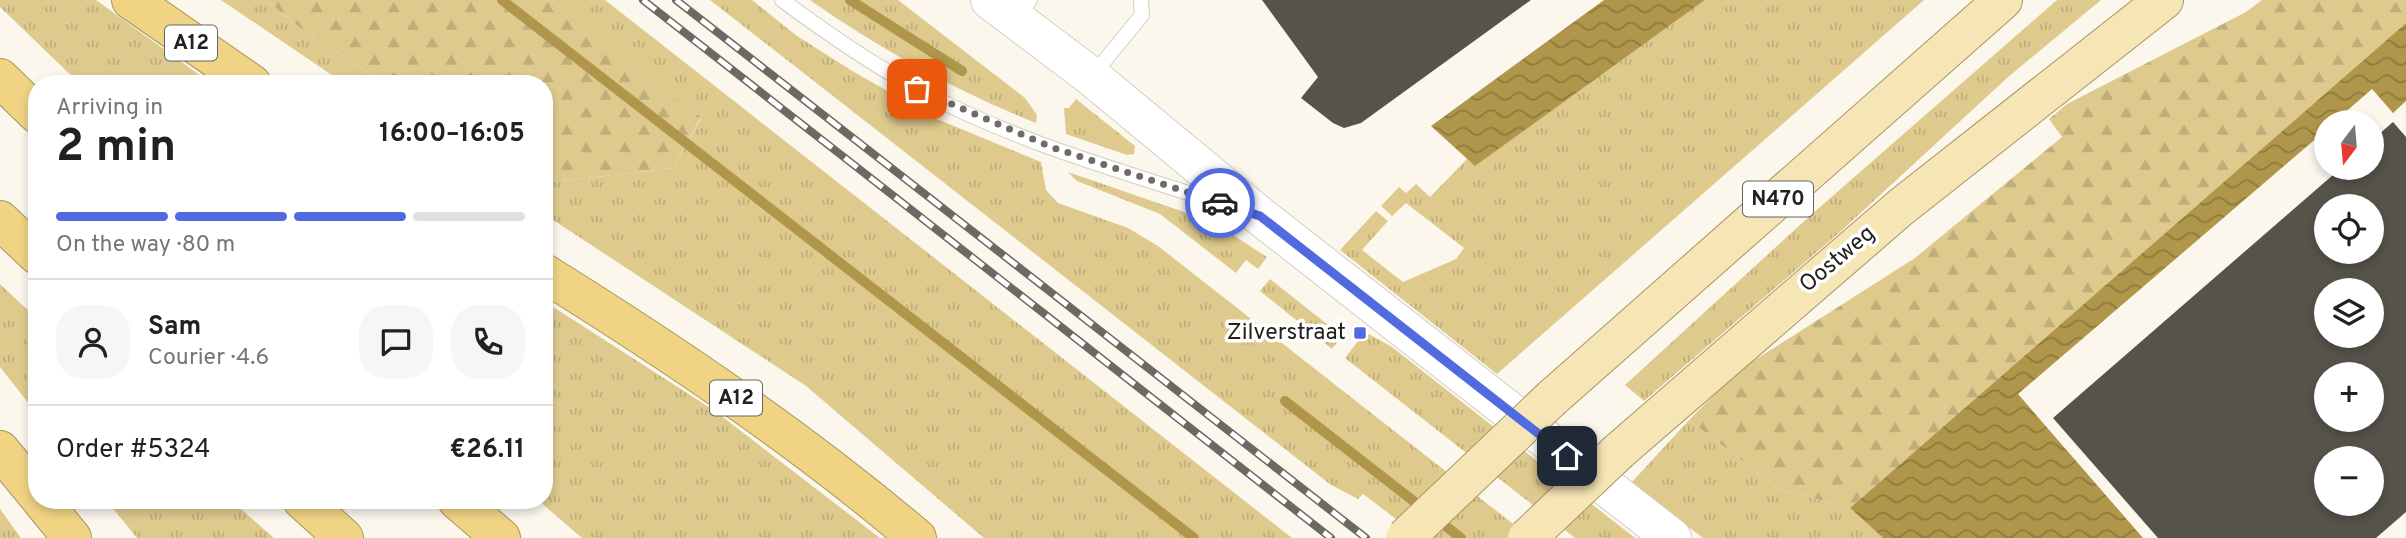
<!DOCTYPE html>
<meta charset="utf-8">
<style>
:root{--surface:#fff;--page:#f6f6f6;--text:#202124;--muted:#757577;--line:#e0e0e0;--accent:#526adf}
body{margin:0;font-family:Overpass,sans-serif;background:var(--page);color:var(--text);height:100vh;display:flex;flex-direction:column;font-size:26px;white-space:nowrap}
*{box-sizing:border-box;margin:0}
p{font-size:23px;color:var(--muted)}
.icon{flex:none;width:38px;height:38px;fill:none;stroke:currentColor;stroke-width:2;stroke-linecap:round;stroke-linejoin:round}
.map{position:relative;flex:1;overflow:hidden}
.drawer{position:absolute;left:28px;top:75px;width:525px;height:434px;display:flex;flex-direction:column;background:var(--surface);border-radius:28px;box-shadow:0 4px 10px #0003}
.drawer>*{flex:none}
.needle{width:46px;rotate:196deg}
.buttons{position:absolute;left:2314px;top:110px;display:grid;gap:14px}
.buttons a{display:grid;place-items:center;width:70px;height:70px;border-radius:50%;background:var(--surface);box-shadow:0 4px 10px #0003;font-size:35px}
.pin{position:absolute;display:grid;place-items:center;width:60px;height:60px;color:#fff;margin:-30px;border-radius:14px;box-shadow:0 4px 10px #0006}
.courier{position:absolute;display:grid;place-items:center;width:70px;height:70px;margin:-35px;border:5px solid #526adf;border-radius:50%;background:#fff;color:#222;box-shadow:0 2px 9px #0007}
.summary em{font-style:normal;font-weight:700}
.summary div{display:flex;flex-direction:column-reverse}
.summary{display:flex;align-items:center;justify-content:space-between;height:119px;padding:0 28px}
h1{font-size:46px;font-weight:700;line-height:52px}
.bar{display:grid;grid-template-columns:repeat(4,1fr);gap:10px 7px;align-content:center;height:84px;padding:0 28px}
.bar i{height:9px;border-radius:5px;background:var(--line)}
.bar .active{background:var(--accent)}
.bar p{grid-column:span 4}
.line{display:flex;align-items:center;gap:18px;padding:0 28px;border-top:2px solid var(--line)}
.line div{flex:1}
.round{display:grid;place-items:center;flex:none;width:74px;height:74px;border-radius:28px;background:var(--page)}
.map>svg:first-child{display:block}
.grass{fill:url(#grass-tufts)}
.forest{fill:url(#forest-firs)}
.water{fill:url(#water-waves)}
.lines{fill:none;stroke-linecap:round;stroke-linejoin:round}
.stream{stroke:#af964a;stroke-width:10}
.building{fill:#56534b;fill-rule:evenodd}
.lane-casing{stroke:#d2cec5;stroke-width:16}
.secondary-casing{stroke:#d2cec5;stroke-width:40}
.primary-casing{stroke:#a89560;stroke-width:40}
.highway-casing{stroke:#a89560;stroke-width:40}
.lane{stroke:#fff;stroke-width:14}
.secondary{stroke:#fff;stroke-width:38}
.primary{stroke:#f6e5b5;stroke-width:38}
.highway{stroke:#f0d484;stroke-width:38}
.rail-casing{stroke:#6b6963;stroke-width:8}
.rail{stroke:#fff;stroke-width:5;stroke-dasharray:16;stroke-linecap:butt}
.primary-bridge-casing{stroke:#a89560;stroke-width:40;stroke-linecap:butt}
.primary-bridge{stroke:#f6e5b5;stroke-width:38}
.done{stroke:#6e6c66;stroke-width:7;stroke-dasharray:0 12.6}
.route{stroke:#526adf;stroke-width:9}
.poi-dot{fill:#526adf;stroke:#fff;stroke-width:2.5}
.labels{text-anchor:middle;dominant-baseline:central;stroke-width:7;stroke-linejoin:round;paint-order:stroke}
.shield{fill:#fff;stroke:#646462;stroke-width:2}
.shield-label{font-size:21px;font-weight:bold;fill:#22211e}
.street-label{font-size:23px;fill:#22211e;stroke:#fff}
.poi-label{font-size:23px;fill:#22211e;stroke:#fff;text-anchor:end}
</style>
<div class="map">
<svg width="2406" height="538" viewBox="0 0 2406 538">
<defs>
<pattern id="grass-tufts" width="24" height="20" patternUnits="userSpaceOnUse" patternTransform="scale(1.75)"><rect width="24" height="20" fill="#dfca8e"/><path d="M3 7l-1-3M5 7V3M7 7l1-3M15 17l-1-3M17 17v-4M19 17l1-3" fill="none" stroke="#bfad7a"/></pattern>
<pattern id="forest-firs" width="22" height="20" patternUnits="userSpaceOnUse" patternTransform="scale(1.75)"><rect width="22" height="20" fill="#dfca8e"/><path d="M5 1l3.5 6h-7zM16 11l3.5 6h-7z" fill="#bfad7a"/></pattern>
<pattern id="water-waves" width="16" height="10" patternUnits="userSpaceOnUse" patternTransform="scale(1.75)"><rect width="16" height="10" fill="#af964a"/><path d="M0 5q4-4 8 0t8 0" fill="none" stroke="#8e7a3d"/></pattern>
</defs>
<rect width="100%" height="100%" fill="#fbf7ed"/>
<g class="grass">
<polygon points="0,0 96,0 212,84 80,84 0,7"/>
<polygon points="221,0 266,0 299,27 385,84 345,84"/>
<polygon points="552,0 605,0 1292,538 984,538 806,386 544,214 544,183 673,168 701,118"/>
<polygon points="710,0 752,0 797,36 854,72 937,119 1041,162 1046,190 1058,203 1128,228 1158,246 1531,538 1421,538 1363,494 1358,499 1331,485"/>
<path d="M810,0h88l127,98 12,17 -1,8c-80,-32 -155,-73 -226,-123z"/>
<polygon points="1705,0 1924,0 1497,374 1340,250 1376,211 1388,221 1362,250 1403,282 1456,259 1464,248 1406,203 1392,216 1381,206 1399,187 1406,193 1416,184 1430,197 1467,159 1476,165"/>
<polygon points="2057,0 2101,0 2007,78 1840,232 1644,401 1625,385 1812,214"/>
<polygon points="1076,99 1135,146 1134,154 1127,155 1066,134 1064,108 1069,108"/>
<polygon points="1068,172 1213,222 1267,257 1258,269 1246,260 1236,273 1160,214 1077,181"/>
<polygon points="1270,279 1342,336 1332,349 1260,291"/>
<polygon points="0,284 37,319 37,414 0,367"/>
<polygon points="544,301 715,411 880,538 582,538 539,501 544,500"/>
<polygon points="1365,332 1392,347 1635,538 1575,538 1345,358"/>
<polygon points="1689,420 1779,489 1850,508 1883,538 1703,538 1631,483"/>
<polygon points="107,501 232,501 274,538 137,538"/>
<polygon points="0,509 21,538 0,538"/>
</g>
<g class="forest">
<polygon points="266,0 552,0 701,117 673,168 544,183 544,84 385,84 299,27"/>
<polygon points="2262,0 2406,0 2406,23 1850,508 1779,489 1689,420 1739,370 1915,258 2062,137 2049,119 2067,104 2246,12"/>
</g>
<g class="water">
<polygon points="1604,0 1705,0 1475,166 1431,126"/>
<polygon points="2406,23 2406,101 2393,113 2372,89 2334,122 2326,122 2326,130 2018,394 2143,538 1883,538 1850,508"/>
</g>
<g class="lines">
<g class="stream">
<polyline points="502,0 1194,538"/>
<polyline points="850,0 962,71"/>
<polyline points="1285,401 1461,538"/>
</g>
</g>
<g class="building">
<polygon points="1262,0 1531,0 1361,123 1344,128 1333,123 1301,98 1318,77"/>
<path d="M2393,122l13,15v375l-30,26h-218l-105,-120 288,-250h30v-27zM2326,206h45v46h-45zM2326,290h45v46h-45zM2326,374h45v46h-45zM2326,458h45v46h-45z"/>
</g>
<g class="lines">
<g class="lane-casing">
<g id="lane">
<path d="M782,0c43,32 86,62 134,88 96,53 205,83 310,117"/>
<polyline points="1016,19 1030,0"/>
<polyline points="1092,76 1142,15 1141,0"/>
</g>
</g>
<g class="secondary-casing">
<polyline id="secondary" points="990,0 1092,77 1260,216 1672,538"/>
</g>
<g class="primary-casing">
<g id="primary">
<polyline points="1552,398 2003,0"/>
<polyline points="1619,451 1901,207 2164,0"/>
</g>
</g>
<g class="highway-casing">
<g id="highway">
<polyline points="131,0 252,84"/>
<polyline points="0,78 37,114"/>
<polyline points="0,220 37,255"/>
<path d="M544,273c130,81 256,166 373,265"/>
<polyline points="0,450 37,495"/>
<polyline points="41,500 72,538"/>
<polyline points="302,500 344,538"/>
<polyline points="457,500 501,538"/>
</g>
</g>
<use href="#lane" class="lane"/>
<use href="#secondary" class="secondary"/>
<use href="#primary" class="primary"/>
<use href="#highway" class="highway"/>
<g class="rail-casing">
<g id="rail">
<polyline points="643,0 1331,538"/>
<polyline points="676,0 1366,538"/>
</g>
</g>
<use href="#rail" class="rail"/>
<g class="primary-bridge-casing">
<g id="primary-bridge">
<polyline points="1405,538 1552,398"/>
<polyline points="1527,538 1619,451"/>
</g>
</g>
<use href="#primary-bridge" class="primary-bridge"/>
</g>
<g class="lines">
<polyline class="done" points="917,89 1051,147 1220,203"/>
<polyline class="route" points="1220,203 1260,216 1567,456"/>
</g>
<rect class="poi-dot" x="1353" y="326" width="14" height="14" rx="3.5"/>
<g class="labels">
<g class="shield">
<rect x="165" y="25.5" width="52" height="35" rx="5"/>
<rect x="1743" y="181.5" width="70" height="35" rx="5"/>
<rect x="710" y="380.5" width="52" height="35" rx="5"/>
</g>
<g class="shield-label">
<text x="191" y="43">A12</text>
<text x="1778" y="199">N470</text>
<text x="736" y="398">A12</text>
</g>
<g class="street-label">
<text transform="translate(1838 260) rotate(-40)">Oostweg</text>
</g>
<g class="poi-label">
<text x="1346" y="333">Zilverstraat</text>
</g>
</g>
</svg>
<div class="buttons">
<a><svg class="needle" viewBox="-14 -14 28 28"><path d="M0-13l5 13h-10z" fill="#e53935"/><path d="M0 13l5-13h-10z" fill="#757577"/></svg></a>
<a><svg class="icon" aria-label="locate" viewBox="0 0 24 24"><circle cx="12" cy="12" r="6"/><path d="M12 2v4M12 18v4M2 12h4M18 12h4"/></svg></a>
<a><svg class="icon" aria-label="layers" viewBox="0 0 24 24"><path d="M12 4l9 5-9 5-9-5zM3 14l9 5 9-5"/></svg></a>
<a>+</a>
<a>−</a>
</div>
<div class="pin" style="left:917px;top:89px;background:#ea580c"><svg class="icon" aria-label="bag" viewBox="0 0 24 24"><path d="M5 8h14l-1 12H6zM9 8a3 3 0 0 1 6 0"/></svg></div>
<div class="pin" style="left:1567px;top:456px;background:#1f2937"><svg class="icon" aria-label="home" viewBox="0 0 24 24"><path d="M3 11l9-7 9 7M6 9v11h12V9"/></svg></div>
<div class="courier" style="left:1220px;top:203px"><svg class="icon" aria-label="car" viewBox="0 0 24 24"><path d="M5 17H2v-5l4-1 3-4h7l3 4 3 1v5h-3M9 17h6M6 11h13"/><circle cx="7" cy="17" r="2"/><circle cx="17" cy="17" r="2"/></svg></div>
<section class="drawer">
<div class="summary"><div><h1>2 min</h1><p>Arriving in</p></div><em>16:00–16:05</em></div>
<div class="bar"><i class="active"></i><i class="active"></i><i class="active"></i><i></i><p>On the way · 80 m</p></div>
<div class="line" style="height:126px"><a class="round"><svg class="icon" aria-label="person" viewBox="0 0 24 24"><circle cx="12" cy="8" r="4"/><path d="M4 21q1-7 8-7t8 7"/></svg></a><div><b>Sam</b><p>Courier · 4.6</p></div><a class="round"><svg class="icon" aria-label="chat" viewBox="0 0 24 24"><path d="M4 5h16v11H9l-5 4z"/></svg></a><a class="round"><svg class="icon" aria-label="phone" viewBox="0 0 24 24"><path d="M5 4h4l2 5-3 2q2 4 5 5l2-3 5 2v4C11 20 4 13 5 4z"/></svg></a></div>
<div class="line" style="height:91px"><div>Order #5324</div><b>€26.11</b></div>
</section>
</div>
